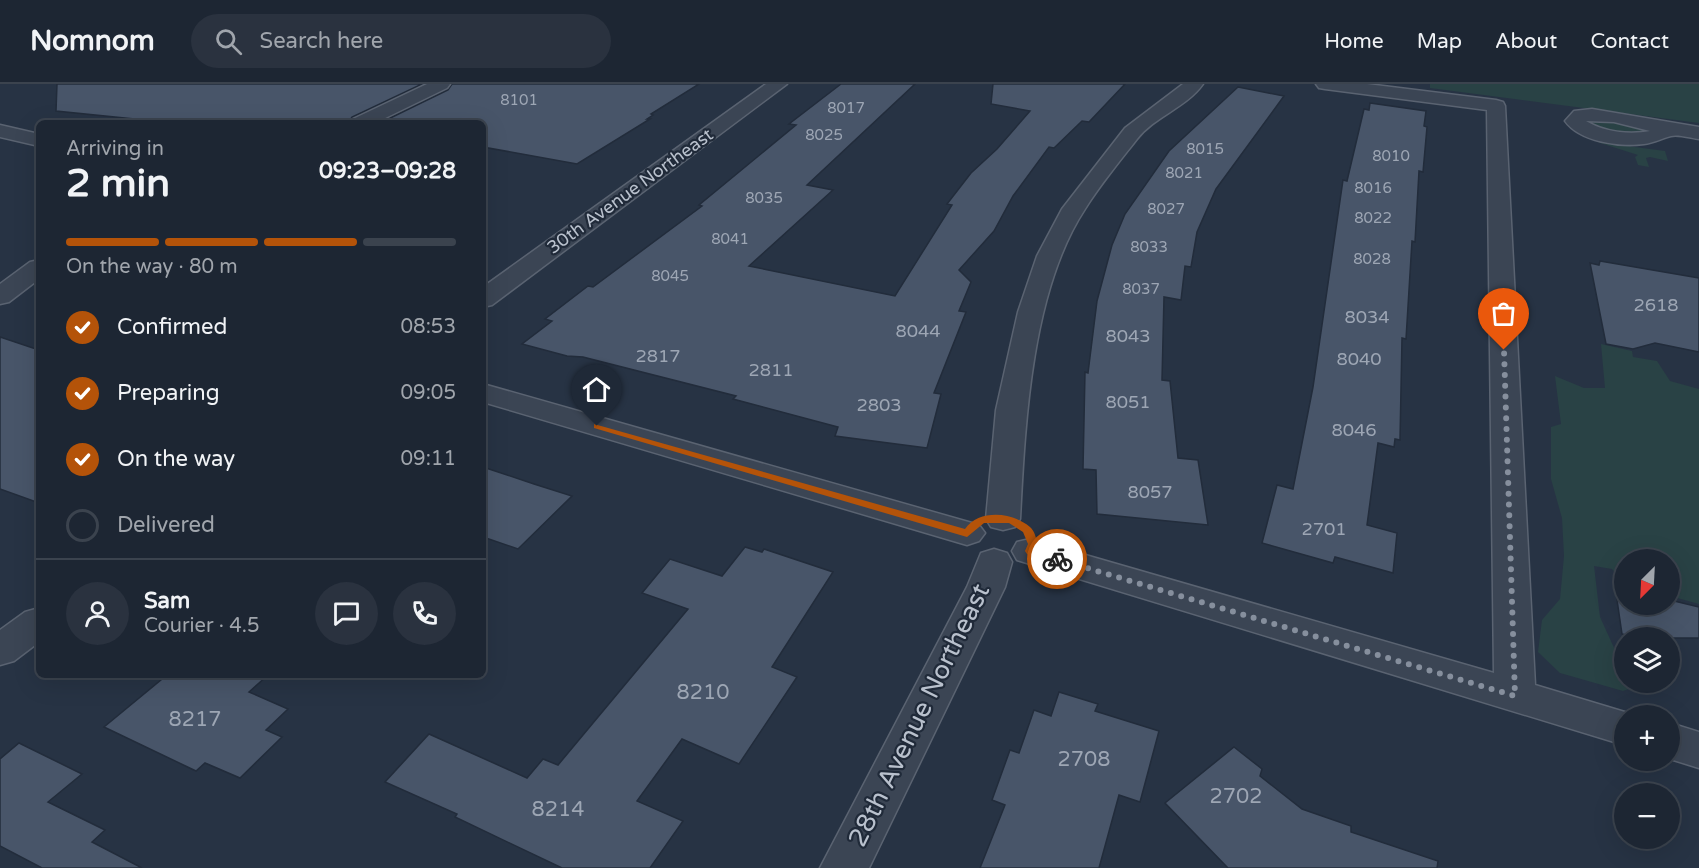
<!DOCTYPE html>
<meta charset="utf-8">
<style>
:root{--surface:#1d2633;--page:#2a323f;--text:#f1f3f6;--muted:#a0a5ac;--line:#3b434e;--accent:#b45309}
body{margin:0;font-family:"Varela Round",sans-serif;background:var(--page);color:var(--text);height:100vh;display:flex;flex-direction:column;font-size:22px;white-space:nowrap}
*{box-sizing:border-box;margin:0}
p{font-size:20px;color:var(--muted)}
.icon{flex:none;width:33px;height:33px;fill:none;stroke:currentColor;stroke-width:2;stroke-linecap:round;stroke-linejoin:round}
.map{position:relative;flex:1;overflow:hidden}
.details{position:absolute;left:36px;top:36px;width:450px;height:558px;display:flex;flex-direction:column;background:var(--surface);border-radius:9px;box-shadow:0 6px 24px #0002,0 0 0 2px var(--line)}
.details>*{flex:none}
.needle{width:39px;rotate:204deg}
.tools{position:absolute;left:1614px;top:465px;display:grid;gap:12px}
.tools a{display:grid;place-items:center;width:66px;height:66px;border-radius:50%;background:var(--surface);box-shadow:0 6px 24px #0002,0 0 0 2px var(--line);font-size:30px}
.pin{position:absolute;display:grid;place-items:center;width:51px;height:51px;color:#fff;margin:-62px -26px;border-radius:50% 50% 50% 0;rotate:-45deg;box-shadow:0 0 6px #0007}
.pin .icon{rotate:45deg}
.courier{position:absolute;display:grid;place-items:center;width:60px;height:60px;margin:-30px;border:4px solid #b45309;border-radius:50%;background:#fff;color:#222;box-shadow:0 2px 8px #0007}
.summary em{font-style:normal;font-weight:700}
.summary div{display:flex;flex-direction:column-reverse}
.summary{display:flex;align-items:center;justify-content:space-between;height:102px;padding:0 30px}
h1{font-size:39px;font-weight:700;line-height:45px}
.bar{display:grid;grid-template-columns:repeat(4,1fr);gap:9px 6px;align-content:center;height:72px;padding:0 30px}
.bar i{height:8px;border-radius:4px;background:var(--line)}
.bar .selected{background:var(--accent)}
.bar p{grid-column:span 4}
.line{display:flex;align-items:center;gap:15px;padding:0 30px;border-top:2px solid var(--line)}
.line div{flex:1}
.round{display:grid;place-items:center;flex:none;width:63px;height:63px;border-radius:32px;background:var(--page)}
ol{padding:0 30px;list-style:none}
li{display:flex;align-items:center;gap:18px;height:66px}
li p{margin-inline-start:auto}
li .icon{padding:6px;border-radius:50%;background:var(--accent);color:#fff;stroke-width:4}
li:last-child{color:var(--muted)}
li i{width:33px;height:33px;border:3px solid var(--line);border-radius:50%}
header{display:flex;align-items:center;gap:36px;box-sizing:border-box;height:84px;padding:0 30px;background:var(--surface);border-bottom:2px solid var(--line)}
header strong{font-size:28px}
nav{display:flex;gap:33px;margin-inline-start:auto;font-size:21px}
.search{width:420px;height:54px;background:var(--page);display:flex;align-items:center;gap:15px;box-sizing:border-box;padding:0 21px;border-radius:33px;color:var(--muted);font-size:22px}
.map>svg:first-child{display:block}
.green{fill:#294245}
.building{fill:#485569;stroke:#222c3b;stroke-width:1.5}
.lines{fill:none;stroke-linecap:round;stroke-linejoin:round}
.minor-casing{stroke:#5a6371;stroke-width:3}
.minor{fill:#3b4554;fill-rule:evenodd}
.route{fill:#b45309}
.done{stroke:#868f9d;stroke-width:6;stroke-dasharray:0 10.8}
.labels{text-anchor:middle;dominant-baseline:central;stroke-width:4.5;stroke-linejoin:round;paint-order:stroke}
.far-number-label{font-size:15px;fill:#9da6b4}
.far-street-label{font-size:18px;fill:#b9c1cd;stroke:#202a39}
.number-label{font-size:18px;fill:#9da6b4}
.near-number-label{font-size:21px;fill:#9da6b4}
.near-street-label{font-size:26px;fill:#b9c1cd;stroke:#202a39}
</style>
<header>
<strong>Nomnom</strong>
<div class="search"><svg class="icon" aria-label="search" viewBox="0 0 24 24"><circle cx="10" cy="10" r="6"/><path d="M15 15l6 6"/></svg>Search here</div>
<nav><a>Home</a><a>Map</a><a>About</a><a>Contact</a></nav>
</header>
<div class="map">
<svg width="1699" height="784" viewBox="0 0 1699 784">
<rect width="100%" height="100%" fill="#273344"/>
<g class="green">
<polygon points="1430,0 1699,0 1699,39 1430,4"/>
<polygon points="1593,36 1607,36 1643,45 1644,48 1613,48 1589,40 1588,38"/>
<polygon points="1597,58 1665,67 1668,77 1650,73 1646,74 1649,83 1638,81 1635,73 1638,71"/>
<polygon points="1601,260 1632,267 1633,273 1657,277 1670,297 1699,305 1699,520 1670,512 1670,476 1624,476 1624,500 1612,485 1594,482 1600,533 1615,566 1624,577 1624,598 1643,600 1623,607 1560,589 1538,568 1542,536 1560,515 1564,472 1562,434 1551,395 1551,343 1561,340 1555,292 1584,304 1605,304"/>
</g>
<g class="building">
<polygon points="57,0 422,0 352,33 348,39 174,39 56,27"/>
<polygon points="452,0 699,0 651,30 653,31 647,35 650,35 577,80 483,63 483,39 380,39 448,6"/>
<polygon points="841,0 915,0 807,101 833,106 749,182 895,212 952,121 947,120 971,89 997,65 1030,27 991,20 993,0 1125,0 1089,38 1082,37 1054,64 1049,63 1013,112 994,147 959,186 971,198 959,227 966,228 934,309 941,310 927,364 835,352 838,343 733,315 736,312 583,273 567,272 522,260 552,237 545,235 588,202 593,203 702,122 699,121 796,41 789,40"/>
<polygon points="1238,3 1284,12 1216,105 1197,148 1191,183 1185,182 1181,216 1164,213 1162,296 1170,297 1178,374 1198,376 1208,441 1097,430 1096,386 1083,385 1085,288 1088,289 1097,217 1112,161 1125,130 1169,67"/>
<polygon points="1370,19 1426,27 1424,42 1427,43 1423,88 1419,87 1415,158 1412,157 1406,255 1402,254 1400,356 1395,355 1394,363 1378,359 1367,441 1397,449 1393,489 1335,473 1333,479 1262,459 1277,401 1293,405 1313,303 1343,96 1347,97 1364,25 1369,26"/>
<polygon points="1600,177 1699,194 1699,268 1655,259 1633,265 1606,260 1590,179 1599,181"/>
<polygon points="0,253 39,266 39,419 0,405"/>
<polygon points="483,383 534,400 572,412 518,465 483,453"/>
<polygon points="745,463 762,468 764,465 833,488 772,583 797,593 739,680 682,655 637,717 683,737 650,784 562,784 455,733 457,730 385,698 429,650 527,694 543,675 558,681 688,525 642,509 670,475 722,492"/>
<polygon points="1615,502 1624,504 1624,520 1670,520 1670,516 1699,523 1699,554 1637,554 1622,550"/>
<polygon points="167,591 268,591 249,608 288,625 266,646 282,653 240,694 205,679 196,687 104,643"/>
<polygon points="1059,608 1098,620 1095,627 1159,647 1140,718 1119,711 1099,784 980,784 1005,721 992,716 1010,666 1019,669 1034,626 1051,632"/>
<polygon points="19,659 82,690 48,718 105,746 92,758 142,784 42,784 0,762 0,675"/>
<polygon points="1234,663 1262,685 1260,692 1302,725 1351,742 1351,748 1438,777 1437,784 1228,784 1165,719"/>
</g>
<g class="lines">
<g class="minor-casing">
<g id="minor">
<polygon points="427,0 450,0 447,4 375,39 350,39 353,35"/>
<polygon points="766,0 787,0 492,221 483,223 483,203"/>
<path d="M1183,0h20c-16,23 -49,33 -66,55 -18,23 -37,46 -52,70 -54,82 -60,215 -65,310l-5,8 -12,3 -12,-3 -5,-8 10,-109 22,-98 19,-56 25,-47 63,-81z"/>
<polygon points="1316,0 1367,0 1496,16 1503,18 1505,22 1535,601 1638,632 1624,632 1624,661 1017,476 1012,467 1017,458 1030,455 1494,589 1487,26 1325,5 1319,4"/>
<path d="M1592,25l107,18v12c-8,-1 -21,-5 -28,-3 -9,2 -17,7 -27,8 -24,3 -64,-2 -79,-23l9,-10zM1586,37l28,1 36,9c-21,4 -46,1 -64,-10z"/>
<polygon points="0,41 39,50 39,62 0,53"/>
<polygon points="39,176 39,195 9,218 0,220 0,200 30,178"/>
<polygon points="483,300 979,441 985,449 979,457 967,461 483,318"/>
<polygon points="994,465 1007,469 1012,478 1005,503 869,784 820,784 967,503 981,469"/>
<polygon points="39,524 39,558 14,577 0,581 0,546 25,528"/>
<polygon points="1670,639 1699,648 1699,684 1670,675"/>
</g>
</g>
<use href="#minor" class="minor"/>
</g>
<path class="route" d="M594,340l371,105c14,-20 48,-17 65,-2 5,4 6,12 8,17l-1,6 24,7 1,2 -5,4 -30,-9 -2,-3 3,-7 -5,-12 -14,-9h-25l-17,14 -373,-109z"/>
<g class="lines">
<polyline class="done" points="1057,475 1515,612 1504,266"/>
</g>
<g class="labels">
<g class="far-number-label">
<text x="519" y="16">8101</text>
<text x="846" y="24">8017</text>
<text x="824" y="51">8025</text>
<text x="1205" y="65">8015</text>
<text x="1391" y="72">8010</text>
<text x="1184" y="89">8021</text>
<text x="1373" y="104">8016</text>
<text x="764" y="114">8035</text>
<text x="1166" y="125">8027</text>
<text x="1373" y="134">8022</text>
<text x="730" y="155">8041</text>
<text x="1149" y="163">8033</text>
<text x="1372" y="175">8028</text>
<text x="670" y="192">8045</text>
<text x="1141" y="205">8037</text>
</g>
<g class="far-street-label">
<text transform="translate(630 107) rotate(-36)">30th Avenue Northeast</text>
</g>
<g class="number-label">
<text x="1656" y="221">2618</text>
<text x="1367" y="233">8034</text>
<text x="918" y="247">8044</text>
<text x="1128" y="252">8043</text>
<text x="658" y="272">2817</text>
<text x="1359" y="275">8040</text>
<text x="771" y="286">2811</text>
<text x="1128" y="318">8051</text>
<text x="879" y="321">2803</text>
<text x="1354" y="346">8046</text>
<text x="1150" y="408">8057</text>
<text x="1324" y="445">2701</text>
</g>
<g class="near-number-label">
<text x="703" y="608">8210</text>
<text x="195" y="635">8217</text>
<text x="1084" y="675">2708</text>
<text x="1236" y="712">2702</text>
<text x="558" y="725">8214</text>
</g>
<g class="near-street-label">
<text transform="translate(919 631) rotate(-64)">28th Avenue Northeast</text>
</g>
</g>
</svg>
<div class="tools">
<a><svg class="needle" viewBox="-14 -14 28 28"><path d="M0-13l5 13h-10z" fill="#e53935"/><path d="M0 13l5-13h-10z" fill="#a0a5ac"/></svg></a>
<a><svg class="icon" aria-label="layers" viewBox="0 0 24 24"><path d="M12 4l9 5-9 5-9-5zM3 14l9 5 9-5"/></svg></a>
<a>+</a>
<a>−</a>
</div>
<div class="pin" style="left:1504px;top:266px;background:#ea580c"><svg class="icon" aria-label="bag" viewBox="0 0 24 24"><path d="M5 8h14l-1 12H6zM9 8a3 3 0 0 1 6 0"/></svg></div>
<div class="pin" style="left:597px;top:342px;background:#1f2937"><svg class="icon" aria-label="home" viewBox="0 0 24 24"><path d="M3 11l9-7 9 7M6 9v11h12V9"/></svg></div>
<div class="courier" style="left:1057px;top:475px"><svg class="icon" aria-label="bike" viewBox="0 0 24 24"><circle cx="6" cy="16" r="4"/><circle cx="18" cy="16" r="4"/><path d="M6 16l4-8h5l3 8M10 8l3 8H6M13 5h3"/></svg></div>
<section class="details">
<div class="summary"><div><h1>2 min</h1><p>Arriving in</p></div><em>09:23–09:28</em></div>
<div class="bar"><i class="selected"></i><i class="selected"></i><i class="selected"></i><i></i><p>On the way · 80 m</p></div>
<ol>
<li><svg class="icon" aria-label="check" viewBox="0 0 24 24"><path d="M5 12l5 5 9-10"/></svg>Confirmed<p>08:53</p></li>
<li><svg class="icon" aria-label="check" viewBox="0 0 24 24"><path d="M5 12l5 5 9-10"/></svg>Preparing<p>09:05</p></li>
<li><svg class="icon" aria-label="check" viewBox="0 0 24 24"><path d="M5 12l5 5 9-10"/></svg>On the way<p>09:11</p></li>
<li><i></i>Delivered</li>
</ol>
<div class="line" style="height:108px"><a class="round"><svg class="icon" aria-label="person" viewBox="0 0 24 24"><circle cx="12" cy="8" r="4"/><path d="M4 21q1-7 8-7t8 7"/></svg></a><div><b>Sam</b><p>Courier · 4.5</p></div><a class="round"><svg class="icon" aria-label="chat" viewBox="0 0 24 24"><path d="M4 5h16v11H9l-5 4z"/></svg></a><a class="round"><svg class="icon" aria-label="phone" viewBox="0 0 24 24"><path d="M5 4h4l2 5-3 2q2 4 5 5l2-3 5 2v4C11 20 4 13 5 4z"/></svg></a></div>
</section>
</div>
